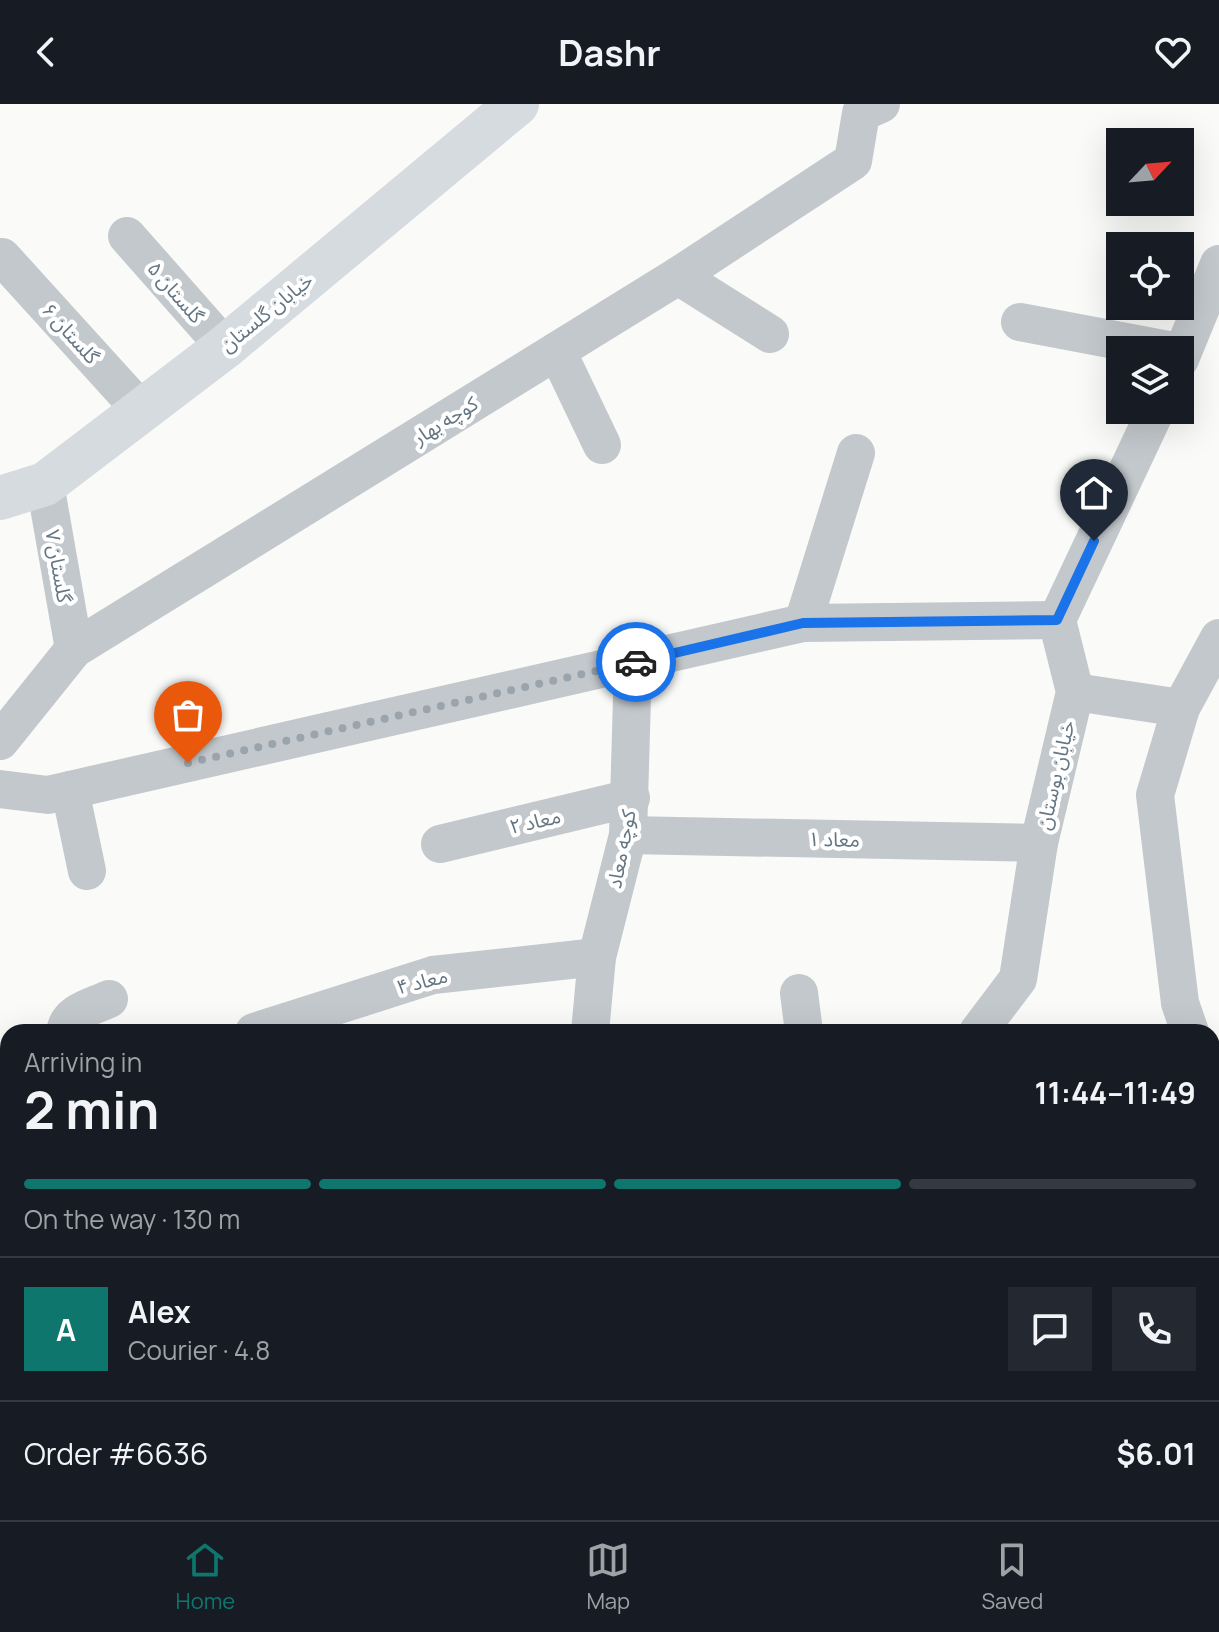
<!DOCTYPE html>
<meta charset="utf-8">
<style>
:root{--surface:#171b24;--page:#242831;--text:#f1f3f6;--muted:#9ea1a6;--line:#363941;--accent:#0f766e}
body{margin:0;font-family:Manrope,"Noto Sans Arabic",sans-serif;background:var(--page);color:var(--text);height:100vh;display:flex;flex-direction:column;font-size:30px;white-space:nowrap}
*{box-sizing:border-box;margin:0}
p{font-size:26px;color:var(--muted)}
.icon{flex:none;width:44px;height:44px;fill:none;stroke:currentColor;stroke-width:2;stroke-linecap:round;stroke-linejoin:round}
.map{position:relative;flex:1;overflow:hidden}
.details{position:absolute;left:0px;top:920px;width:1220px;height:496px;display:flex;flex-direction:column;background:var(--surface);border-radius:24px 24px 0 0;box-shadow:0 8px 32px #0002}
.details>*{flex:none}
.needle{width:52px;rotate:64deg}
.buttons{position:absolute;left:1106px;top:24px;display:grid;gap:16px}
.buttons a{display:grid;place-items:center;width:88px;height:88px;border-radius:0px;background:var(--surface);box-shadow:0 8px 32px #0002;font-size:40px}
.pin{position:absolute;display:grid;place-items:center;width:68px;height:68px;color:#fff;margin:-82px -34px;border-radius:50% 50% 50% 0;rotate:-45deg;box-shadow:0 0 8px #0007}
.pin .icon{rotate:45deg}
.courier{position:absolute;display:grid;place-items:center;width:80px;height:80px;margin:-40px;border:6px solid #1a73e8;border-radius:50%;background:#fff;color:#222;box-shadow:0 2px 10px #0007}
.head em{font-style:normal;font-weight:700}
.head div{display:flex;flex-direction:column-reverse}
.head{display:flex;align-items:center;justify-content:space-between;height:136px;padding:0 24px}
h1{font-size:52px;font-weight:700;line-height:60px}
.bar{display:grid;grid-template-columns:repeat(4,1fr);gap:12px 8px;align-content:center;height:96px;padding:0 24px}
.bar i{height:10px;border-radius:6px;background:var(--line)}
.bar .selected{background:var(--accent)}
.bar p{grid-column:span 4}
.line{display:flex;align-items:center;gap:20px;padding:0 24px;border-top:2px solid var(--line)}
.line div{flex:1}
.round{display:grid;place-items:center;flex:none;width:84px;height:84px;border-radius:0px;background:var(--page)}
header{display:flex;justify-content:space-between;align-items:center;height:104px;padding:0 24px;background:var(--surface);font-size:36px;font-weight:700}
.menu{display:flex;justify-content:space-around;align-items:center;height:112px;border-top:2px solid var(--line);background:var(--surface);font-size:22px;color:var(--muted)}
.menu a{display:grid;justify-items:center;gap:4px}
.menu .selected{color:var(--accent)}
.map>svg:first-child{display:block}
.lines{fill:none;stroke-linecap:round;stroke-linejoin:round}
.minor{stroke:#c3c8cc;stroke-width:38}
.major{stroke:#d6dbdf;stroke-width:44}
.done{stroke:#99a4ac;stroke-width:8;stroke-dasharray:0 14.4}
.route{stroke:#1a73e8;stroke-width:10}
.labels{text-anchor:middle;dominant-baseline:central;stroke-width:8;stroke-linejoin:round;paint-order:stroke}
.street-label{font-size:20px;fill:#657683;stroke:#fff}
</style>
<header><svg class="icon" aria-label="back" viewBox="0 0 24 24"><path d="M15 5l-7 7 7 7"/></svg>Dashr<svg class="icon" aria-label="heart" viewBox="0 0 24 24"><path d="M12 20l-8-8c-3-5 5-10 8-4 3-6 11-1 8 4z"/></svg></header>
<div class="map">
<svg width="1219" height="1416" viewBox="0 0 1219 1416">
<rect width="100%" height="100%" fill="#fafaf8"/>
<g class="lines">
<g class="minor">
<polyline points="127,132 225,243"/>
<polyline points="2,153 140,305"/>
<polyline points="678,172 770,230"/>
<polyline points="1020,218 1168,246"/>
<polyline points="557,247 602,341"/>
<polyline points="1180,255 1219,160"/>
<polyline points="45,380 74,545"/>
<polyline points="1057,516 1156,306"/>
<polyline points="803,519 856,349"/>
<polyline points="1075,588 1181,604"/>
<polyline points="0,637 74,545 678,172 853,57 861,9 881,0"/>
<polyline points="0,685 48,691 803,519 1057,516"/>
<polyline points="70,686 87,767"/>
<polyline points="628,731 1039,739"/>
<polyline points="440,740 631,694"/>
<polyline points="799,889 804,928"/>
<path d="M65,928c3,-21 27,-25 44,-33"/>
<polyline points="254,928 433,871 597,853"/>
<polyline points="590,928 597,853 628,731 633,559"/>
<polyline points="978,928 1018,875 1039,739 1075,588 1057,516"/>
<polyline points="1190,928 1180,899 1155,691 1181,604 1219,534"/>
<polyline points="0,991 8,989"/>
<polyline points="1212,991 1219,1012"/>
<polyline points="1212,1125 1219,1129"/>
<polyline points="1212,1260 1219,1248"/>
<polyline points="1212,1303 1219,1324"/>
<polyline points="200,1408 208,1416"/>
<polyline points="605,1408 609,1416"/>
<polyline points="27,1416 44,1408"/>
<polyline points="662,1416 666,1408"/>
<polyline points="828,1416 834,1408"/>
<polyline points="1117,1416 1122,1408"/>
</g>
<polyline class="major" points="0,394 45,380 225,243 517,0"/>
</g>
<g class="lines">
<polyline class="done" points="188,659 636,558"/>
<polyline class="route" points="636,558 803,519 1057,516 1094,437"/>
</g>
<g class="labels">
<g class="street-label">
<text transform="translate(176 188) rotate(49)">گلستان ۵</text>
<text transform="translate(266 208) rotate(-39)">خیابان گلستان</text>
<text transform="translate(71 229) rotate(48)">گلستان ۶</text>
<text transform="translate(445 316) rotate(-32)">کوچه بهار</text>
<text transform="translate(59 462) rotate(80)">گلستان ۷</text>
<text transform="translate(1055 671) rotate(-77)">خیابان بوستان</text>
<text transform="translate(535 717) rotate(-13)">معاد ۲</text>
<text transform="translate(834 735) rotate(1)">معاد ۱</text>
<text transform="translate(621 745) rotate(-79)">کوچه معاد</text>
<text transform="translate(422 877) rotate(-14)">معاد ۴</text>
</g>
</g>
</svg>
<div class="buttons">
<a><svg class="needle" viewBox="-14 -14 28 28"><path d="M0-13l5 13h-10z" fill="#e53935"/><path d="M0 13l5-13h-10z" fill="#9ea1a6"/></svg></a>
<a><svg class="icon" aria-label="locate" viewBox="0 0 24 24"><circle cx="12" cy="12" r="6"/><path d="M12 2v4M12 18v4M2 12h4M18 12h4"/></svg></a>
<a><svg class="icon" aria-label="layers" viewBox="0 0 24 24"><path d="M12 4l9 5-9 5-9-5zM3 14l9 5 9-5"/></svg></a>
</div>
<div class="pin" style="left:188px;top:659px;background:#ea580c"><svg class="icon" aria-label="bag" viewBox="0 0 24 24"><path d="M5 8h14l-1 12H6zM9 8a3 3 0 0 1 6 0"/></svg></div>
<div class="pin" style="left:1094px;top:437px;background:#1f2937"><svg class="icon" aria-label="home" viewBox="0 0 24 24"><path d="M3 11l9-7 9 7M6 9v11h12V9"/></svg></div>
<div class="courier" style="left:636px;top:558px"><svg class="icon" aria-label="car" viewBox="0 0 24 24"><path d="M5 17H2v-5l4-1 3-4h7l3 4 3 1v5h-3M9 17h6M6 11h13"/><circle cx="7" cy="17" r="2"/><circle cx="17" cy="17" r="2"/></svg></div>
<section class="details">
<div class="head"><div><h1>2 min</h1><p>Arriving in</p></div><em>11:44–11:49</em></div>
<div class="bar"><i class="selected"></i><i class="selected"></i><i class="selected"></i><i></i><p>On the way · 130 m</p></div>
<div class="line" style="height:144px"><b class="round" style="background:var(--accent);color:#fff">A</b><div><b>Alex</b><p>Courier · 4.8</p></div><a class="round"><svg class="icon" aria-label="chat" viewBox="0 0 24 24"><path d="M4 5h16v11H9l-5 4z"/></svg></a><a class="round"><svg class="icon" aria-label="phone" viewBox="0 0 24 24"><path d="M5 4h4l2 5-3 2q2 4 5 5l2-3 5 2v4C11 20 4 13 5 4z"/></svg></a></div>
<div class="line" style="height:104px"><div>Order #6636</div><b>$6.01</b></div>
</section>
</div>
<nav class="menu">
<a class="selected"><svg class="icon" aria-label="home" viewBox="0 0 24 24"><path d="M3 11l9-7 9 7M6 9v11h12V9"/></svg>Home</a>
<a><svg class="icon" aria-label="map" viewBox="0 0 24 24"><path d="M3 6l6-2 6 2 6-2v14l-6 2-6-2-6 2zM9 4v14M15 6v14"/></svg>Map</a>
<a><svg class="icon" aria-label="saved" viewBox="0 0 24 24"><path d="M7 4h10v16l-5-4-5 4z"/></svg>Saved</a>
</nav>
